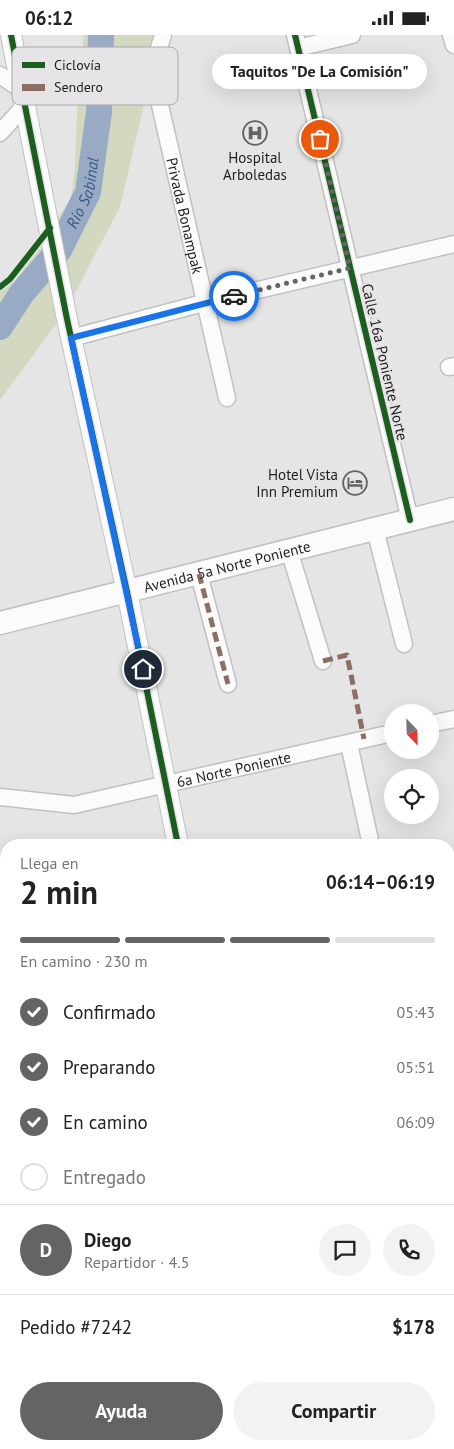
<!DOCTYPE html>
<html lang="es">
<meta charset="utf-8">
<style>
:root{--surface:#fff;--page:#f2f2f2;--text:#222;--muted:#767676;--line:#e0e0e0;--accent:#656465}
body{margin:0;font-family:"PT Sans",sans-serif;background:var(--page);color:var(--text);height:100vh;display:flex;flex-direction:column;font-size:19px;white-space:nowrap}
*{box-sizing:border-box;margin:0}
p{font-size:16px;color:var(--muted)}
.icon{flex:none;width:28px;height:28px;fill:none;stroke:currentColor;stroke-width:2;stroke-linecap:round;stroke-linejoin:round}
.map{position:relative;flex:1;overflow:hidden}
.side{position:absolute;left:0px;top:804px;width:455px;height:611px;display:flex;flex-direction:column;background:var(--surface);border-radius:20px 20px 0 0;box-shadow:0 5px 20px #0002}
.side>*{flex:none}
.needle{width:32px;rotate:157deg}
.tools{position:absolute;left:384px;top:669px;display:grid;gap:10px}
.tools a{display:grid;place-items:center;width:55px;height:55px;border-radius:50%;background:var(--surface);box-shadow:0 5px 20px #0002;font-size:25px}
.pin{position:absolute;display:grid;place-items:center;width:42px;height:42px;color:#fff;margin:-21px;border:2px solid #fff;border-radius:50%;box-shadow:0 1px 5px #0007}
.courier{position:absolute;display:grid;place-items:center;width:50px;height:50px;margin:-25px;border:4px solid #1a73e8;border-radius:50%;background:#fff;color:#222;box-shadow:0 1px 6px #0007}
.bubble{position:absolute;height:35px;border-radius:18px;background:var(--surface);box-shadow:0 5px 20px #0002;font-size:16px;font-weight:800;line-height:35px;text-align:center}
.overview em{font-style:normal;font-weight:800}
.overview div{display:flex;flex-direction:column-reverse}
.overview{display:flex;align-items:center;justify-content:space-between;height:85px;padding:0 20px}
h1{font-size:32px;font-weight:800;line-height:38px}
.bar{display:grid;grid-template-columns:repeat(4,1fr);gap:8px 5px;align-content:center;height:60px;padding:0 20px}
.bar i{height:6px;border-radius:4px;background:var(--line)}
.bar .active{background:var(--accent)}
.bar p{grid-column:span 4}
.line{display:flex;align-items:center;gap:12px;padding:0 20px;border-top:1px solid var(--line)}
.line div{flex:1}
.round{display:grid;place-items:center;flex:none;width:52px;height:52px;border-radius:26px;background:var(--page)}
ol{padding:0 20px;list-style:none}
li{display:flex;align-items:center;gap:15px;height:55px}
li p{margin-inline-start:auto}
li .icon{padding:5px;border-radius:50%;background:var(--accent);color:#fff;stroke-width:4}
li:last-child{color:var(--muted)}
li i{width:28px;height:28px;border:2px solid var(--line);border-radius:50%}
.cta{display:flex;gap:10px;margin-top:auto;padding:10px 20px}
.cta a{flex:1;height:58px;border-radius:30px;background:var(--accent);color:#fff;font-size:20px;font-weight:800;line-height:58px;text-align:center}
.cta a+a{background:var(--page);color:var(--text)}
.status{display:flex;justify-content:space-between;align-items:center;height:35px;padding:0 25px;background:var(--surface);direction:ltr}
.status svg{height:14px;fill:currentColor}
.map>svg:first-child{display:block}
.green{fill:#d3d8c0}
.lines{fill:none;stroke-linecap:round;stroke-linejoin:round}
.river{stroke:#99aac4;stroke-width:26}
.minor-casing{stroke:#c2c1c2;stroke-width:19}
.tertiary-casing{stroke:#c2c1c2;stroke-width:22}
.secondary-casing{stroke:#c2c1c2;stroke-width:25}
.minor{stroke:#fbfbfb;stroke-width:16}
.tertiary{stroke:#fbfbfb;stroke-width:20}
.secondary{stroke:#fbfbfb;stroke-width:22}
.quiet{stroke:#8d6e63;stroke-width:5;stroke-dasharray:10 5;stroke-linecap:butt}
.cycleway-casing{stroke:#e7e4e7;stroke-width:9}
.cycleway{stroke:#1b5e20;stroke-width:6}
.done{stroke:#656465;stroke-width:5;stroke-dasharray:0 9}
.route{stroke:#1a73e8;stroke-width:6}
.labels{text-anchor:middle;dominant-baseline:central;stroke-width:5;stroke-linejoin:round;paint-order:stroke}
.poi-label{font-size:15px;fill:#201f20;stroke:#e7e4e7}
.street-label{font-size:15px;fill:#201f20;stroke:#e7e4e7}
.water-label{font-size:16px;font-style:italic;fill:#37588a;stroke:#e7e4e7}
.key{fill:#e7e4e7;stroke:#aba9ab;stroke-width:1}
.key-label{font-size:14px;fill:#201f20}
</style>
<div class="status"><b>06:12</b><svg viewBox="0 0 49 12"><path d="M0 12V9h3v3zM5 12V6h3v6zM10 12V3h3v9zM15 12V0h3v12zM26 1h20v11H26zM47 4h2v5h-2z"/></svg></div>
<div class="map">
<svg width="454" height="1414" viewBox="0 0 454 1414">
<rect width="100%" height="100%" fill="#e6e5e6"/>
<polygon class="green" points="84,0 163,0 152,35 120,172 65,277 0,365 0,252 10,244 71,165 75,130 79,34"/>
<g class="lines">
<path class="river" id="s1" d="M0,292l22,-34 37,-43 29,-58 11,-80 2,-77"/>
<g class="minor-casing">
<g id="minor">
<path id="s2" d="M163,0l-11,35 75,328"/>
<polyline points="295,0 410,485"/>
<polyline points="451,0 454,10"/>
<polyline points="298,13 352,0"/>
<polyline points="0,40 23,56"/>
<polyline points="0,98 26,69"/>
<polyline points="71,303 207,267 454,209"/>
<polyline points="449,332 454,331"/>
<polyline points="375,494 404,609"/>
<polyline points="289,515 323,626"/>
<polyline points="199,539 228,649"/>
<polyline points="430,689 454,684"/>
<polyline points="349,709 371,810"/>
<path id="s3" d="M0,762l74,8 318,-72"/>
<polyline points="449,835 454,834"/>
<polyline points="449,957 454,956"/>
<polyline points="0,1003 6,1008"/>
<polyline points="449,1089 454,1088"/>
<polyline points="0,1108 6,1107"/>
<polyline points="449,1173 454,1171"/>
<polyline points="449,1263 454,1272"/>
<polyline points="449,1309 454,1308"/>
<polyline points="54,1409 56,1414"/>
<polyline points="294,1409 296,1414"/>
<polyline points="190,1414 209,1409"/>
</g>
</g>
<g class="tertiary-casing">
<g id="tertiary">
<polyline points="11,0 67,284 127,557 178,810"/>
<polyline points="0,1213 6,1211"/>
<polyline points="402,1409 407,1414"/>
</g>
</g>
<g class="secondary-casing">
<g id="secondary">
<path id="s4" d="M0,588l454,-114"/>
</g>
</g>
<use href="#minor" class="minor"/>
<use href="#tertiary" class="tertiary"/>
<use href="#secondary" class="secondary"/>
<g class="quiet">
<polyline points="199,539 228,649"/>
<polyline points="323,626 347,620 364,704"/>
</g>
<g class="cycleway-casing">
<g id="cycleway">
<polyline points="11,0 67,284 127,557 178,810"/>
<polyline points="295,0 410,485"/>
<polyline points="0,252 10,244 50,193"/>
</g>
</g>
<use href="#cycleway" class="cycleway"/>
</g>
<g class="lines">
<polyline class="done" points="234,261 350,233 320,104"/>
<polyline class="route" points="143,634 71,303 234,261"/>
</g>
<defs>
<g id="hospital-ring" transform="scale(1.25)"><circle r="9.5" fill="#e7e4e7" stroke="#656465" stroke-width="1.5"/><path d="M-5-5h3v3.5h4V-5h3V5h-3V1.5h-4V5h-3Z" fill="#656465"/></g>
<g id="hotel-ring" transform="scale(1.25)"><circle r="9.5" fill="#e7e4e7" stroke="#656465" stroke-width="1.5"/><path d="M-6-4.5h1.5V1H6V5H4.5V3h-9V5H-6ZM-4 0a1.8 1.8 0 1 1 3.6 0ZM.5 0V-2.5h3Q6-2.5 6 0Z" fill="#656465"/></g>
</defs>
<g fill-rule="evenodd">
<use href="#hospital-ring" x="255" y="98"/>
<use href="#hotel-ring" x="355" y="448"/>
</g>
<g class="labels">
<g class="poi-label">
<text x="255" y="122">Hospital<tspan x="255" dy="17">Arboledas</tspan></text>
<text x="338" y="439" text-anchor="end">Hotel Vista<tspan x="338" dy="17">Inn Premium</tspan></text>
</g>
<g class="street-label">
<text stroke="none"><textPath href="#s2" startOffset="186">Privada Bonampak</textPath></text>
<text transform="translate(385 327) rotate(77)">Calle 16a Poniente Norte</text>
<text stroke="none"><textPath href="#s4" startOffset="234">Avenida 5a Norte Poniente</textPath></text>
<text stroke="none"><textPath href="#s3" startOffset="238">6a Norte Poniente</textPath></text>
</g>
<g class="water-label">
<text stroke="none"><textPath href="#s1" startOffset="160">Río Sabinal</textPath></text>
</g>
</g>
<rect x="12" y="12" width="166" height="58" rx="8" class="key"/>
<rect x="22" y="27" width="23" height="6" fill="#1b5e20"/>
<rect x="22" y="49" width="23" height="7" fill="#8d6e63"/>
<g class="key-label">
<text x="54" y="35">Ciclovía</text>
<text x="54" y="57">Sendero</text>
</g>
</svg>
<div class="tools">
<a><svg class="needle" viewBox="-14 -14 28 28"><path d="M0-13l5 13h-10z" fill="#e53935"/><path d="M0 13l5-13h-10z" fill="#767676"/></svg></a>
<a><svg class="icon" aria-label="locate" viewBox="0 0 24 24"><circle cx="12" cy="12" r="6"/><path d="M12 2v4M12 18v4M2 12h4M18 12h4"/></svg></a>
</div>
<div class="pin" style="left:320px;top:104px;background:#ea580c"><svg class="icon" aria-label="bag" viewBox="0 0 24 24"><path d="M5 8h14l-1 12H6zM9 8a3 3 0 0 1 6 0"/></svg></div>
<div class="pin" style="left:143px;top:634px;background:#1f2937"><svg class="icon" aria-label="home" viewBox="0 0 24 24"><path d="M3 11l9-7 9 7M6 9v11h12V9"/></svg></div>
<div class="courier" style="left:234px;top:261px"><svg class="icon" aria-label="car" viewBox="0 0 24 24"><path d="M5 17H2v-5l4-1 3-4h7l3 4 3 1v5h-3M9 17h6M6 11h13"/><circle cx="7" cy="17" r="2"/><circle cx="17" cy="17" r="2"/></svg></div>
<div class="bubble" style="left:212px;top:19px;width:215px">Taquitos &quot;De La Comisión&quot;</div>
<section class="side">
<div class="overview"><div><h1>2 min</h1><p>Llega en</p></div><em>06:14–06:19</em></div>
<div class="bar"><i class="active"></i><i class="active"></i><i class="active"></i><i></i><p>En camino · 230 m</p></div>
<ol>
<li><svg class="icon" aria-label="check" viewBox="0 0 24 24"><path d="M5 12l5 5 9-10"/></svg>Confirmado<p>05:43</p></li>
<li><svg class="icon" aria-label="check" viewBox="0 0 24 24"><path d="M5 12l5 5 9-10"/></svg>Preparando<p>05:51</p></li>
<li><svg class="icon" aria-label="check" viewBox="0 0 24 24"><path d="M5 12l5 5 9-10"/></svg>En camino<p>06:09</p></li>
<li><i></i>Entregado</li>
</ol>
<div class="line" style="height:90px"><b class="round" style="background:var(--accent);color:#fff">D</b><div><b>Diego</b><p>Repartidor · 4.5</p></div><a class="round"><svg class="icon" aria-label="chat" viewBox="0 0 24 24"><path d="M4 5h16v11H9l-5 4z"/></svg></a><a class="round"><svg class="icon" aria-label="phone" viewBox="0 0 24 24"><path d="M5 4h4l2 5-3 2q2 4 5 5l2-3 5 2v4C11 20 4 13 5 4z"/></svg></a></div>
<div class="line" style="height:65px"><div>Pedido #7242</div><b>$178</b></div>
<div class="cta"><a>Ayuda</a><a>Compartir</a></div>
</section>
</div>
